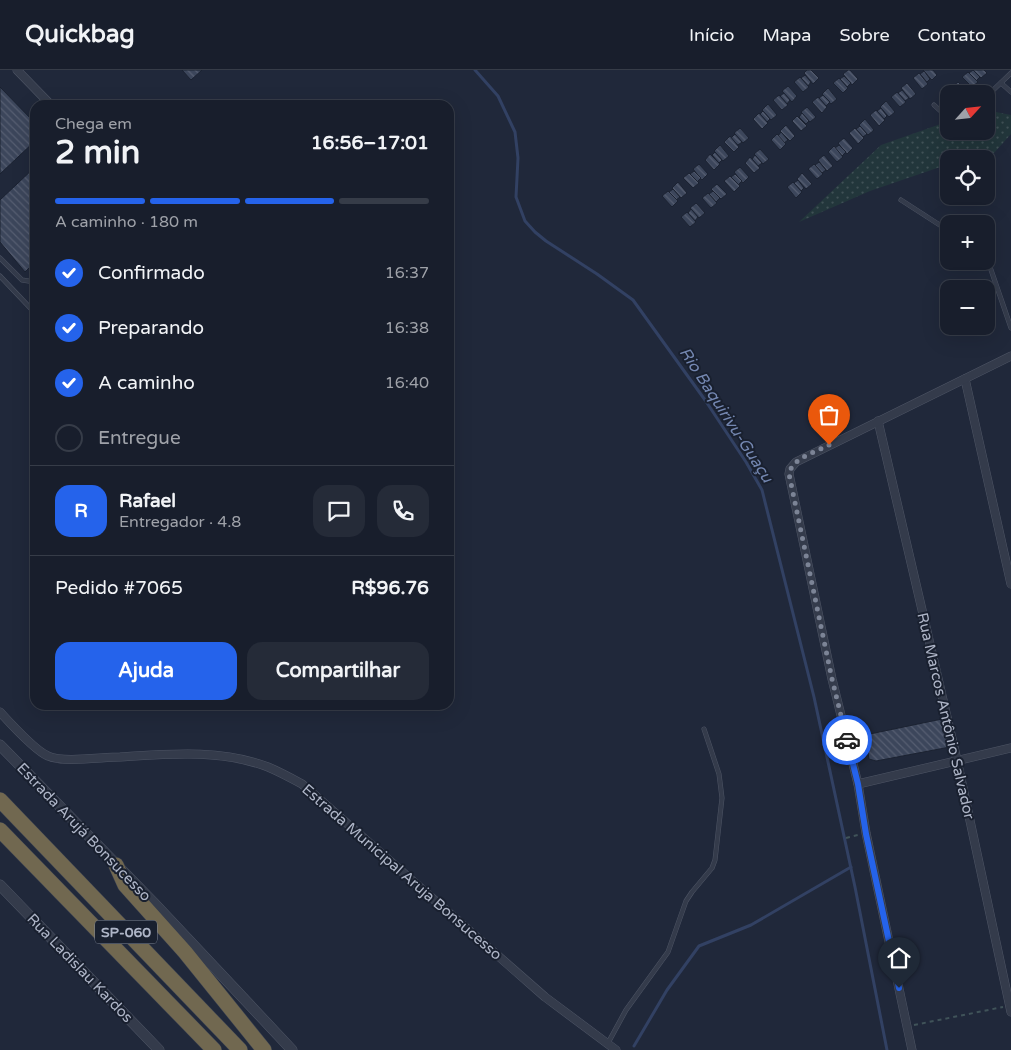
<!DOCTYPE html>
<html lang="pt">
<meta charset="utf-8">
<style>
:root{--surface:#181e2c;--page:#252b38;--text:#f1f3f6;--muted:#9fa2a9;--line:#363c48;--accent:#2563eb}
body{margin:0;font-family:"Varela Round",sans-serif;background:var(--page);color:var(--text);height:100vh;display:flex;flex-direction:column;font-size:19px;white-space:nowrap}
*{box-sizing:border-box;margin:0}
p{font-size:16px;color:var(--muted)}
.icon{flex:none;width:28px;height:28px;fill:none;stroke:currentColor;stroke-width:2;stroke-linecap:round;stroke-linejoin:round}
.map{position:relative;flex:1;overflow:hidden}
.side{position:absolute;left:30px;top:30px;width:424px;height:610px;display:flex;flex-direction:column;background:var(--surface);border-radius:15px;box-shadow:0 5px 20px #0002,0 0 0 1px var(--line)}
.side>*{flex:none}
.needle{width:32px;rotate:63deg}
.fabs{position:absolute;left:940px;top:15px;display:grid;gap:10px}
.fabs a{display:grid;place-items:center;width:55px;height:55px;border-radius:10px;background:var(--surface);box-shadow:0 5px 20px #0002,0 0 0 1px var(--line);font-size:25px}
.pin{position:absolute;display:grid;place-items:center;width:42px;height:42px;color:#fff;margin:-51px -21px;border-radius:50% 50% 50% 0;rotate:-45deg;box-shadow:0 0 5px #0007}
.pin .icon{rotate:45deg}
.courier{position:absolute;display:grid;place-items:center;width:50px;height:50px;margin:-25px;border:4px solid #2563eb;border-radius:50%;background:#fff;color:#222;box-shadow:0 1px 6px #0007}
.head em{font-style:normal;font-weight:700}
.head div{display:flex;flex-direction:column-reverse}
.head{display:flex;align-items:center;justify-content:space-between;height:85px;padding:0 25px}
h1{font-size:32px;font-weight:700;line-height:38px}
.bar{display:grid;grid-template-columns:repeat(4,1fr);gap:8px 5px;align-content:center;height:60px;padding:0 25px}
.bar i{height:6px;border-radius:4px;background:var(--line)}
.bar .current{background:var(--accent)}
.bar p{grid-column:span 4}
.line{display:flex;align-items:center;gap:12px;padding:0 25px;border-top:1px solid var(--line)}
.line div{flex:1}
.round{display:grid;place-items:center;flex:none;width:52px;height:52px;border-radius:15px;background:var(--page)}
ol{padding:0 25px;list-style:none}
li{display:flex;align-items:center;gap:15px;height:55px}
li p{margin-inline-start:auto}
li .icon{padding:5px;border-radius:50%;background:var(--accent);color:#fff;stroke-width:4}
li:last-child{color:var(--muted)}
li i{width:28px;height:28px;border:2px solid var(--line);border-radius:50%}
.cta{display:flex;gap:10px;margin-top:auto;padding:10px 25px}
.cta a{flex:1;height:58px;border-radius:15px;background:var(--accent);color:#fff;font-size:20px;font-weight:700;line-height:58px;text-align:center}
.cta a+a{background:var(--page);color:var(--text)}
header{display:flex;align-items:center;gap:30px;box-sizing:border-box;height:70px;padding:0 25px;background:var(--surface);border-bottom:1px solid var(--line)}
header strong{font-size:24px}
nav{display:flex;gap:28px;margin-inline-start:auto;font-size:18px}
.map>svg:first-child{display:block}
.grass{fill:url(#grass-dots)}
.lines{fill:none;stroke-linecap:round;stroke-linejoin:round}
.stream{stroke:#324163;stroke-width:3}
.building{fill:url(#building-back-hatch);stroke:#1b2231}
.service-casing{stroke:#4e5565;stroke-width:5}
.minor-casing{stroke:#4e5565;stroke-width:9}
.tertiary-casing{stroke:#4e5565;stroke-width:11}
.motorway-casing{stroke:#3b4252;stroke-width:16}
.path{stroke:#405359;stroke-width:2;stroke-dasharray:4 4;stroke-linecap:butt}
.service{stroke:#343b4b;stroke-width:4}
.minor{stroke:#343b4b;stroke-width:8}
.tertiary{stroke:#343b4b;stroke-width:10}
.motorway{stroke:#716850;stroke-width:15}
.done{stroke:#7c8496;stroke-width:5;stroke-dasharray:0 9}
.route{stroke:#2563eb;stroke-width:6}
.labels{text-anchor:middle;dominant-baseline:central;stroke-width:4;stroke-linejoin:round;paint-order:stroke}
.shield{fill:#19202f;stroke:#818899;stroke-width:1}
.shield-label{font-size:14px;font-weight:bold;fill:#aeb5c7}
.street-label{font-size:15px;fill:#aeb5c7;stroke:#19202f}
.water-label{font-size:16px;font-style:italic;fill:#7487b1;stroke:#19202f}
</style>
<header>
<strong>Quickbag</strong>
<nav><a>Início</a><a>Mapa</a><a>Sobre</a><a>Contato</a></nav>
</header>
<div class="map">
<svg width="1011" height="980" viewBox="0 0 1011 980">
<defs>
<pattern id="grass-dots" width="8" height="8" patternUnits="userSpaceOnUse" patternTransform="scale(1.25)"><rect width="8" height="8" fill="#22363b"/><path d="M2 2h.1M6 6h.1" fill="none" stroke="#405156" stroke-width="1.8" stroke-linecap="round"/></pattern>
<pattern id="building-back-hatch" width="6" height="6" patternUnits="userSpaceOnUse" patternTransform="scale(1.25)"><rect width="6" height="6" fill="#3c465b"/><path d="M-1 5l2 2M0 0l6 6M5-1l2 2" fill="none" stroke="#565e71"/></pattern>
</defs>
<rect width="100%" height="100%" fill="#20283a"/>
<polygon class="grass" points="986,40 1011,45 1011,64 994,83 968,89 949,89 949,94 870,121 799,152 881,75 949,51 949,61 986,61"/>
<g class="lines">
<g class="stream">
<polyline points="475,0 498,26 515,62 518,88 516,127 525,151 535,162 546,171 597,204 633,230 705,330 746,392 762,420 814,627 855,817 887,980"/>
<polyline points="634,976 667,920 699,876 751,855 851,797"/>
</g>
</g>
<g class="building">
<polygon points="182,0 202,0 191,10"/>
<polygon points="807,0 811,0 819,8 813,14 804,3"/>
<polygon points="848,0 850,0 858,9 852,15 843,4"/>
<polygon points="923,0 933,0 937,5 932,10"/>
<polygon points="973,0 984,0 987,3 981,8"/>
<polygon points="973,0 980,7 976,11 969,3"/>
<polygon points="924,1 930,9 927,12 920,4"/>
<polygon points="968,2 978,12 972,17 962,7"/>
<polygon points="919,3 928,14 922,19 913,8"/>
<polygon points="805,5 811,12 808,16 801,8"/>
<polygon points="844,6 851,13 847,17 840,9"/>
<polygon points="800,7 809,17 803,22 794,12"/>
<polygon points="839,8 848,18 843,23 833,13"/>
<polygon points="958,12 968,22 966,24 959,24 952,17"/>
<polygon points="907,13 916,24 910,29 901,18"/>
<polygon points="788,16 797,26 792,32 782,21"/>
<polygon points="0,17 35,53 35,71 0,104"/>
<polygon points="828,18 837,29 831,34 822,24"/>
<polygon points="902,20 909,28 905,31 898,23"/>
<polygon points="897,22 906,32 900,37 891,27"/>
<polygon points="784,23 790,30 787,34 780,26"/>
<polygon points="779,25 788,35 782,40 773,30"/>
<polygon points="823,25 830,32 826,36 819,28"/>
<polygon points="818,27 827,37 822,43 812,32"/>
<polygon points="886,31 895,42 889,47 880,37"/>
<polygon points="768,34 777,45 771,50 762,40"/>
<polygon points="807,37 816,47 810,52 801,42"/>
<polygon points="881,38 887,46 884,49 877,41"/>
<polygon points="876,40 885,50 879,56 870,45"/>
<polygon points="763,41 770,49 767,52 760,44"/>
<polygon points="759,43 768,53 762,59 753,49"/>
<polygon points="802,43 809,51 806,54 799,47"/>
<polygon points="797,46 807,56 801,61 792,51"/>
<polygon points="865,49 874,60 868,65 859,55"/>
<polygon points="786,55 795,66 790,71 780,61"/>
<polygon points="860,56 867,64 863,67 856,59"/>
<polygon points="740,58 749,68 743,73 734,63"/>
<polygon points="855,58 864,68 858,74 849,63"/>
<polygon points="781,62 788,70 784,73 778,66"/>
<polygon points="735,64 742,72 738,75 731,68"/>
<polygon points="777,64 786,74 780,80 771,70"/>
<polygon points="730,66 739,77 734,82 724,72"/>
<polygon points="844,68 853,78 847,84 838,73"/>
<polygon points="720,75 729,86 723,91 714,81"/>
<polygon points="839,75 846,82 842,86 835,78"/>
<polygon points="834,76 843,87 837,92 828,82"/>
<polygon points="760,79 769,89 763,94 754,84"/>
<polygon points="715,82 722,90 719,93 712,85"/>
<polygon points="710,84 720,94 714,100 705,90"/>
<polygon points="755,85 762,93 758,96 752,89"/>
<polygon points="824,85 833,96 827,101 818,90"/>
<polygon points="750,87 760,98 754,103 745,93"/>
<polygon points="819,92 826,100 822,103 815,95"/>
<polygon points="699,94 708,104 702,110 693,99"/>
<polygon points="814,94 823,104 817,109 808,99"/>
<polygon points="35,97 35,192 25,202 0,172 0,130"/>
<polygon points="740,97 749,107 743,113 734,102"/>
<polygon points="694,101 701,108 697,112 690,104"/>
<polygon points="689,103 699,113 693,118 683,108"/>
<polygon points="802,103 812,114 806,119 797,109"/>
<polygon points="735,104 742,111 738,115 731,107"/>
<polygon points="730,106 740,116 734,122 724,111"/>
<polygon points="798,110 804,118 801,121 794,113"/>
<polygon points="678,112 687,123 681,128 672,118"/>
<polygon points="793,112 802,122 796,128 787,117"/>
<polygon points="717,114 727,124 721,129 711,119"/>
<polygon points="673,119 680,127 676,130 669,122"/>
<polygon points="668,121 678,131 672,137 662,126"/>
<polygon points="713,121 720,128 716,132 709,124"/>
<polygon points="708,123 717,133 711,138 702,128"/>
<polygon points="696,133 705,143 699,148 690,138"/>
<polygon points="691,139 698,147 695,151 688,143"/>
<polygon points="687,142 696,152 690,157 681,147"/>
<polygon points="942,649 950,677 876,691 869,689 865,665"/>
</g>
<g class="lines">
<g class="service-casing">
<g id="service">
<polyline points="1001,13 1011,22"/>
<polyline points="986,27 1011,3"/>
<polyline points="934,35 945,45 949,47"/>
<polyline points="901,130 949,161"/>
<polyline points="0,188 22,210 35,212"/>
<polyline points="986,190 989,194 1011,258"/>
<polyline points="0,206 35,243"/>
<polyline points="608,973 626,940 668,882 686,831 692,822 712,798 715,790 722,728 719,704 704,659"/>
</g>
</g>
<g class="minor-casing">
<g id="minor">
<polyline points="17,0 51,35"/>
<polyline points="965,309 1011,514"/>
<polyline points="878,351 957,690 1011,942"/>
<path d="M0,642c10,11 36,39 48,44 15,7 54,1 72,1 49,-3 101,-8 148,10 12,5 23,11 34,17l243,213 71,53"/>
<polyline points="858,714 1011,678"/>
<polyline points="912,980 866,763 858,714 832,609 789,404 790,399 796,392 1011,286"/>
</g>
</g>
<g class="tertiary-casing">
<g id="tertiary">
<polyline points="0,675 154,833 292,980"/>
<polyline points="0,815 159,980"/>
</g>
</g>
<g class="motorway-casing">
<g id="motorway">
<polyline points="0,730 240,980"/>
<polyline points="0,760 214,980"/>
<polyline points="116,795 125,815 185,882 264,980"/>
</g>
</g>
<g class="path">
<polyline points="846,768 858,765"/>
<polyline points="914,955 1003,937"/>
</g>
<use href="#service" class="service"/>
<use href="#minor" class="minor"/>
<use href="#tertiary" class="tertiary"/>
<use href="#motorway" class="motorway"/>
</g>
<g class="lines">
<path class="done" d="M829,375c-13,7 -37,13 -40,29l43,205 15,61"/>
<polyline class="route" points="847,670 858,714 866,764 899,918"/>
</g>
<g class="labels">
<rect class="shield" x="95" y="850.5" width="62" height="23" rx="4"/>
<g class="shield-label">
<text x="126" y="862">SP-060</text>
</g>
<g class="street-label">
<text transform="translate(946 646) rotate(77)">Rua Marcos Antônio Salvador</text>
<text transform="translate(84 762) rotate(46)">Estrada Arujá Bonsucesso</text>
<text transform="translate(402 802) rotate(41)">Estrada Municipal Aruja Bonsucesso</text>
<text transform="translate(80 898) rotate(46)">Rua Ladislau Kardos</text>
</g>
<g class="water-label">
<text transform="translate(726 345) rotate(57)">Rio Baquirivu-Guaçu</text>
</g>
</g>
</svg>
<div class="fabs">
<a><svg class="needle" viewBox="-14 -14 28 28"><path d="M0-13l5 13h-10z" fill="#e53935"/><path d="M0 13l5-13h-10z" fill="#9fa2a9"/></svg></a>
<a><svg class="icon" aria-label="locate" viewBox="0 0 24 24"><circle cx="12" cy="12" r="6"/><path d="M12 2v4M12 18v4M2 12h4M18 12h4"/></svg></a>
<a>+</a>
<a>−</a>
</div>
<div class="pin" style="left:829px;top:375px;background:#ea580c"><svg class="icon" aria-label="bag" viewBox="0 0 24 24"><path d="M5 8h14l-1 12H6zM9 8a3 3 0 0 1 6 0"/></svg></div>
<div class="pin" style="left:899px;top:918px;background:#1f2937"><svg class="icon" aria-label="home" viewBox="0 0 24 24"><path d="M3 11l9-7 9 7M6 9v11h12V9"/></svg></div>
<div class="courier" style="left:847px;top:670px"><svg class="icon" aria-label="car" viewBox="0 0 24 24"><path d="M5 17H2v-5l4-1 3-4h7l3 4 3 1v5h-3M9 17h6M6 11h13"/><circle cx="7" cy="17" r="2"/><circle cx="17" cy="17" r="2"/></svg></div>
<section class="side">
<div class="head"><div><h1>2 min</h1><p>Chega em</p></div><em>16:56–17:01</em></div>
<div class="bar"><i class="current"></i><i class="current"></i><i class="current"></i><i></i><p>A caminho · 180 m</p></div>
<ol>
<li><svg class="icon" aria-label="check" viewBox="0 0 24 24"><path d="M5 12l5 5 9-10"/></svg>Confirmado<p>16:37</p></li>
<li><svg class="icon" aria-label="check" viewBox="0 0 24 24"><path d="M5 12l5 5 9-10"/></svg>Preparando<p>16:38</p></li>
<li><svg class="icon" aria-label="check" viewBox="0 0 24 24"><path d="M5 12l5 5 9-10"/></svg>A caminho<p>16:40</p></li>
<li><i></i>Entregue</li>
</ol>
<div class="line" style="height:90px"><b class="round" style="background:var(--accent);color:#fff">R</b><div><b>Rafael</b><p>Entregador · 4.8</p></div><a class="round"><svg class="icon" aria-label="chat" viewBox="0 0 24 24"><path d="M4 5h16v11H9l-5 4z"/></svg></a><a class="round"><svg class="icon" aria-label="phone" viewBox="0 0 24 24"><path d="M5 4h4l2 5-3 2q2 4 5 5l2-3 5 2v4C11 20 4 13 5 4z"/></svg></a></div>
<div class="line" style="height:65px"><div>Pedido #7065</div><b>R$96.76</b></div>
<div class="cta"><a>Ajuda</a><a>Compartilhar</a></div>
</section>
</div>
